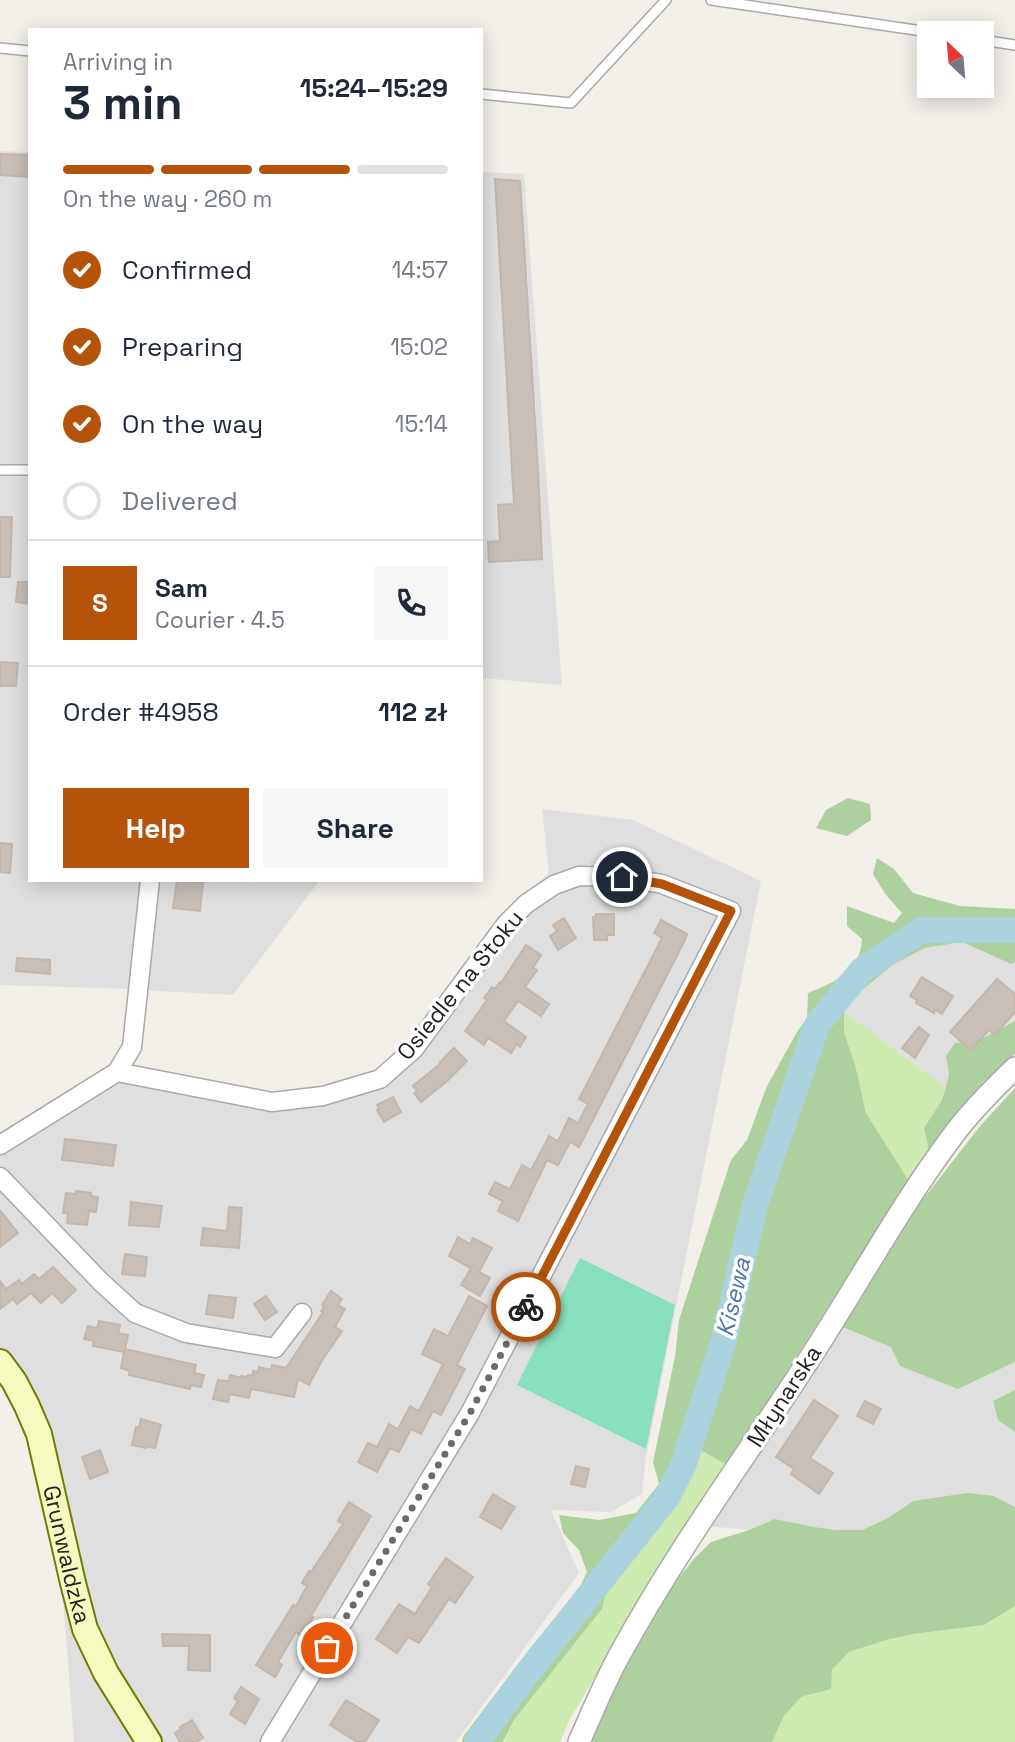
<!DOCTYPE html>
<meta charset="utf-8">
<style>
:root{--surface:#fff;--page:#f6f6f7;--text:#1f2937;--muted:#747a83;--line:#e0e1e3;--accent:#b45309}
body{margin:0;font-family:"Space Grotesk",sans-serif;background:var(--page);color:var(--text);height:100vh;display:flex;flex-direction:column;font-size:26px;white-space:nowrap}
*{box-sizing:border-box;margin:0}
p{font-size:23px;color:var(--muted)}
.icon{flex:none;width:38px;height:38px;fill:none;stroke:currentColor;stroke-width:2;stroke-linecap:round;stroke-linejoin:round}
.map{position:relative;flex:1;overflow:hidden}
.details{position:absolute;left:28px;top:28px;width:455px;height:854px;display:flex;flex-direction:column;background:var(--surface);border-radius:0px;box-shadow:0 4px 18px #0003}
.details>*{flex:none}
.needle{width:46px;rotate:334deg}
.controls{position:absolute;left:917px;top:21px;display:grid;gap:14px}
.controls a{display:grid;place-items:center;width:77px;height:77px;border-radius:0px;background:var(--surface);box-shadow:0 4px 18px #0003;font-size:35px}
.pin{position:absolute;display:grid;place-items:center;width:60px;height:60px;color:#fff;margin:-30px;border:4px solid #fff;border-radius:50%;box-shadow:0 2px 7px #0007}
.courier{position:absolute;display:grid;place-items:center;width:70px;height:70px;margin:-35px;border:5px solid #b45309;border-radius:50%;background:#fff;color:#222;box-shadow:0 2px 9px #0007}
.overview em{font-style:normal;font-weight:700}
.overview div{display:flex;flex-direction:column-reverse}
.overview{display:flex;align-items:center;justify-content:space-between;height:119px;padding:0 35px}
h1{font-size:46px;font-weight:700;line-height:52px}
.bar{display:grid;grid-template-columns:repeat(4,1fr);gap:10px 7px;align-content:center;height:84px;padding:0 35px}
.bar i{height:9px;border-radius:5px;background:var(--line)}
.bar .active{background:var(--accent)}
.bar p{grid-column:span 4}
.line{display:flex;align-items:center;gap:18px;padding:0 35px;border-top:2px solid var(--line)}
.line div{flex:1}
.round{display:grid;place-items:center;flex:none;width:74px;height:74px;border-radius:0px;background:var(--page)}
ol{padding:0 35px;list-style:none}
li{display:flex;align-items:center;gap:21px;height:77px}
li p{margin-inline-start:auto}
li .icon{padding:7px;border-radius:50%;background:var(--accent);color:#fff;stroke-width:4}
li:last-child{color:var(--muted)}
li i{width:38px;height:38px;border:4px solid var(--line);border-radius:50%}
.button{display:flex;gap:14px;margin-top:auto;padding:14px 35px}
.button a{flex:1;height:80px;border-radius:0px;background:var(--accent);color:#fff;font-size:28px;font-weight:700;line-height:80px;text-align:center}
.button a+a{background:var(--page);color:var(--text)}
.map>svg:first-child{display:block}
.residential{fill:#e0dfdf}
.grass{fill:#cdebb0}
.forest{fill:#add19e}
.pitch{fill:#88e0be}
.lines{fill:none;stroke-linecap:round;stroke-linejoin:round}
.river{stroke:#aad3df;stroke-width:26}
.building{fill:#c7bfb8;stroke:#c4b6ab;stroke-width:2}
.service-casing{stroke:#a9a9a9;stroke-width:12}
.minor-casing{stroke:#a9a9a9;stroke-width:21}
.tertiary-casing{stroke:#a9a9a9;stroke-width:24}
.secondary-casing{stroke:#707d05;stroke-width:28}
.service{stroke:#fff;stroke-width:9}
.minor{stroke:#fff;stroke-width:18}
.tertiary{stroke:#fff;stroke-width:21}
.secondary{stroke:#f7fabf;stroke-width:24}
.done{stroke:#6b6a68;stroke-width:7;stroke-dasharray:0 12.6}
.route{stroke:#b45309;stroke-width:9}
.labels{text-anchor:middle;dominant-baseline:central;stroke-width:7;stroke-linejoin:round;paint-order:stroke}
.street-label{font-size:23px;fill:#222;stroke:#fff}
.water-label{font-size:24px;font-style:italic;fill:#4a7aab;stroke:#fff}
</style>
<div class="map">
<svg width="1015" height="1742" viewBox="0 0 1015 1742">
<rect width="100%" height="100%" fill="#f2efe9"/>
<g class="residential">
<polygon points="0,151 30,152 30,880 320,880 233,995 140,990 129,1073 274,1104 379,1076 407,1051 501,922 549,873 542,809 633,820 761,881 646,1457 642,1494 611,1512 551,1510 579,1573 456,1742 74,1742 56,1505 0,1361 0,1148 123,1074 135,989 0,985"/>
<polygon points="481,172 524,174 562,685 481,678"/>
<polygon points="962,942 1011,964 1015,962 1015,1021 946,1056 949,1074 945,1087 844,1012 861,991 894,964 925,948"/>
<polygon points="831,1323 891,1347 958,1389 1015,1362 1015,1507 994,1496 913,1501 888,1518 862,1530 837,1530 814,1527 775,1519 750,1530 695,1525"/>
</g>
<g class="grass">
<polygon points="844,1012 945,1087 942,1100 924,1128 929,1151 909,1181 866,1113 856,1068 844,1032"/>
<polygon points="697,1447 727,1465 630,1618 570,1719 560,1742 504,1742 514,1720 602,1609 609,1581 654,1527 688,1477"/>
<polygon points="1015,1606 1015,1742 772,1742 784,1716 801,1697 817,1693 832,1670 849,1652 890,1639 914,1634 984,1625"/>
</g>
<g class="forest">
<polygon points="848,798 870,804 871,820 847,836 816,828 826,810"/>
<path d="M877,858l17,11 19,24 47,13 55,3v53l-4,2 -49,-22 -37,6 -31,16 -33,27 -17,21v20l12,36 10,45 43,68 -182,284 -30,-17 -9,29 -34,50 -45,54 -7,28 -88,111 -11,22h-41l1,-5 68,-90 47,-56 9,-19 -8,-22 -16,-17 -4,-18 40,5 37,-7 23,-29 -6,-22 22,-105 4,-37 52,-160 16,-20 20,-54 30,-54 10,-14 1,-25c28,-12 52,-20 54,-54l-15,-13v-20l47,17 8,-10 -16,-18 -13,-21z"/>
<polygon points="1015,1021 1015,1054 983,1082 929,1151 924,1128 942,1100 949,1074 946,1056 955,1043 975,1042"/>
<polygon points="1015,1088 1015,1362 958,1389 900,1366 891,1347 842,1327 917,1207 981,1125"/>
<polygon points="1015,1390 1015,1432 998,1420 993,1401"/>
<polygon points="968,1493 994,1496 1015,1507 1015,1606 984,1625 914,1634 890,1639 849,1652 832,1670 831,1689 801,1697 784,1716 772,1742 583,1742 673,1585 693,1560 711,1542 749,1530 775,1519 814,1527 837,1530 862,1530 888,1518 913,1501"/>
</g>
<polygon class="pitch" points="580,1258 675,1305 646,1449 517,1385"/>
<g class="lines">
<polyline class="river" points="477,1742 529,1671 668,1496 683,1466 724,1340 755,1205 817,1025 862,970 921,930 1015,930"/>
</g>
<g class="building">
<polygon points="0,154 30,155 30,177 0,175"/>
<polygon points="495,179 520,181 538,470 542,559 489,562 488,542 500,541 498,505 514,504"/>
<polygon points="0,517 12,517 10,577 0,577"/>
<polygon points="18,582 30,582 30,604 16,602"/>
<polygon points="0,662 18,663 16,686 0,686"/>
<polygon points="0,843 12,844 10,873 0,872"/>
<polygon points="177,880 203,882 200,911 173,908"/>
<polygon points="596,914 614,914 614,935 607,935 607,940 594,940 593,917 596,917"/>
<polygon points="564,918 576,938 558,950 550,936 557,931 553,925"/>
<polygon points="661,920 687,934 685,940 579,1147 570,1142 558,1165 547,1160 518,1221 498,1211 503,1201 489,1194 495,1182 510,1189 522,1165 531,1170 549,1136 558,1141 569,1118 578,1123 588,1104 579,1099 662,938 654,933"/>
<polygon points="526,945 541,955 533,968 537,970 525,987 549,1004 541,1016 518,1001 504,1021 526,1037 520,1047 517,1044 511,1053 488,1038 484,1045 465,1031 487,1000 484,998 492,987 495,989 500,982 501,983"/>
<polygon points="17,958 50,960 50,974 16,971"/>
<polygon points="922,977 953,996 942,1014 935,1010 934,1013 916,1003 917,1000 910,996"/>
<polygon points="997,979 1015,994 1015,1012 995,1035 989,1030 971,1050 950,1032"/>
<polygon points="919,1027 929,1035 915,1058 902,1048"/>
<polygon points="454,1048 467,1061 446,1082 421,1102 414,1093 417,1091 413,1086 441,1063 440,1062"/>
<polygon points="393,1097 401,1112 384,1122 377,1110 379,1109 377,1105"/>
<polygon points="65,1139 116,1145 113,1166 62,1160"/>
<polygon points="76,1191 91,1193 91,1196 98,1197 96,1212 89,1211 87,1225 67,1223 68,1213 63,1213 66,1193 76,1194"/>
<polygon points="131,1202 162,1206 159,1227 129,1225"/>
<polygon points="229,1207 242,1208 239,1248 201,1245 203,1228 227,1231"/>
<polygon points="0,1210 18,1233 0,1247"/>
<polygon points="458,1237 470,1244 473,1238 492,1248 479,1272 490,1278 480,1296 461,1285 471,1268 449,1256"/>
<polygon points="125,1254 147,1257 145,1276 122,1274"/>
<polygon points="53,1267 76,1290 62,1303 52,1293 41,1303 31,1293 17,1304 13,1299 0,1309 0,1281 6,1289 19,1280 22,1284 34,1274 39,1279"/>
<polygon points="331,1291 342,1299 338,1305 345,1309 335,1327 342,1331 321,1362 309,1385 298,1379 294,1397 251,1389 249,1398 230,1394 228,1402 213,1399 218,1380 229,1381 230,1375 241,1378 241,1376 247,1377 248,1375 252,1376 253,1371 258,1372 259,1367 271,1370 272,1365 286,1368 323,1312 321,1311 324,1307 322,1305"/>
<polygon points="209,1295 236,1298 233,1318 206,1314"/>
<polygon points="266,1296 277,1312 265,1320 254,1304"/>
<polygon points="469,1296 487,1306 457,1365 465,1369 441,1415 433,1411 421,1434 411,1429 399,1452 390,1448 377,1472 358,1462 368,1443 377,1447 389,1424 398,1429 410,1406 419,1411 443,1364 422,1354 434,1329 448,1336"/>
<polygon points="99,1321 120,1325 118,1333 128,1335 125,1349 196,1365 194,1373 204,1375 201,1387 191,1385 190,1389 129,1375 130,1371 121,1368 124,1352 93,1346 94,1341 84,1339 88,1326 97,1328"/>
<polygon points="814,1400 838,1416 810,1458 833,1473 819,1494 791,1474 794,1469 776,1457"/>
<polygon points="865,1401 881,1409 873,1424 857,1416"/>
<polygon points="141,1419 161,1425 155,1448 146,1446 146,1448 132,1445 136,1427 139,1428"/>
<polygon points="100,1450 108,1472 90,1479 82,1457"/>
<polygon points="576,1466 589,1469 585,1487 571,1484"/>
<polygon points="493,1494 515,1507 501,1529 480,1517"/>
<polygon points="349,1502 371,1516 311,1616 313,1617 301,1636 296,1632 278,1662 282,1665 275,1677 256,1665 293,1605 296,1606 307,1586 302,1583 309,1571 311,1572 343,1524 338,1521"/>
<polygon points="446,1558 473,1577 455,1603 449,1599 419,1643 408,1637 397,1653 376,1639 399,1604 415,1614 432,1587 428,1584"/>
<polygon points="162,1634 210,1635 210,1671 188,1670 189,1646 163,1646"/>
<polygon points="241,1687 259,1699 245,1724 230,1714 238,1701 234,1698"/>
<polygon points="346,1700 379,1720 365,1742 357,1742 330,1725"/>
<polygon points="192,1720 203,1738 196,1742 180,1742 175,1733 181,1729 180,1727"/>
</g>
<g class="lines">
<g class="service-casing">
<g id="service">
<polyline points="711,0 936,33"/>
<polyline points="982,40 1015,45"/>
<polyline points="0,48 30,51"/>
<polyline points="481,94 571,103 666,0"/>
<polyline points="0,470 30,470"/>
</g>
</g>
<g class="minor-casing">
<g id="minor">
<polyline points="117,1072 272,1102 323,1096 380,1079 414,1049 506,924 526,904 554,885 579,876 622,877 662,884 731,911 470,1413 270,1742"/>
<polyline points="0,1145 117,1072 132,1047 150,880"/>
<polyline points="0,1177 101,1282 135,1313 186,1333 275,1348 302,1313"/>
</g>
</g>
<g class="tertiary-casing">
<path id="tertiary" d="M579,1742c13,-29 25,-59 40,-86 56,-103 125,-197 189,-295 49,-75 92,-155 146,-227 18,-24 39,-45 61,-66"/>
</g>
<g class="secondary-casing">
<g id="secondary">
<path id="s1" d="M0,1362l14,19 13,25 12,28 34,149 12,46 21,44 43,69"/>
</g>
</g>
<use href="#service" class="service"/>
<use href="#minor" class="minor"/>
<use href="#tertiary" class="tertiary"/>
<use href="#secondary" class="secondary"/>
</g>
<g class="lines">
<polyline class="done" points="327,1648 470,1413 526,1307"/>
<polyline class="route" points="526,1307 731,911 662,884 622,877"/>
</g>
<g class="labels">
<g class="street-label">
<text transform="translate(460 985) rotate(-51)">Osiedle na Stoku</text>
<text transform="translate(784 1396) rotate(-57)">Młynarska</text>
<text stroke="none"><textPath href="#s1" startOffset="206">Grunwaldzka</textPath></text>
</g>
<g class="water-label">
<text transform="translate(733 1297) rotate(-77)">Kisewa</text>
</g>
</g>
</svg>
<div class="controls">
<a><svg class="needle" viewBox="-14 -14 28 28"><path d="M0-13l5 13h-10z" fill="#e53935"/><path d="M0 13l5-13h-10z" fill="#747a83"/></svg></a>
</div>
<div class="pin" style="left:327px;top:1648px;background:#ea580c"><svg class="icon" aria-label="bag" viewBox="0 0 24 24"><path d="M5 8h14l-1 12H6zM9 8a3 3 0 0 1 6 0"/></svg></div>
<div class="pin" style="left:622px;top:877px;background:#1f2937"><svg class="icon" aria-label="home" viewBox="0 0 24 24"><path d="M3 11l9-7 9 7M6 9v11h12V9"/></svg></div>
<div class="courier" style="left:526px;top:1307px"><svg class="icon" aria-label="bike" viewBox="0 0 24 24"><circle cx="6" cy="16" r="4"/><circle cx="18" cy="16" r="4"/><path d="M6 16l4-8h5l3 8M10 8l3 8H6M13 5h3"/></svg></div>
<section class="details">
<div class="overview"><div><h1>3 min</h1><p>Arriving in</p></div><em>15:24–15:29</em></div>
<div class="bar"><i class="active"></i><i class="active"></i><i class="active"></i><i></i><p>On the way · 260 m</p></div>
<ol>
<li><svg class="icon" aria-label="check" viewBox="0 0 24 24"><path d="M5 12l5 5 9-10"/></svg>Confirmed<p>14:57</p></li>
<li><svg class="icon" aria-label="check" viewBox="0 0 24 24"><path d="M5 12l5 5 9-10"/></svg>Preparing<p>15:02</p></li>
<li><svg class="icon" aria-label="check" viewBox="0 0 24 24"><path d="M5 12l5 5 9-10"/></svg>On the way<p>15:14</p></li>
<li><i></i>Delivered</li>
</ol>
<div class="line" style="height:126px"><b class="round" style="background:var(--accent);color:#fff">S</b><div><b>Sam</b><p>Courier · 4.5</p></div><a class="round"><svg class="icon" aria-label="phone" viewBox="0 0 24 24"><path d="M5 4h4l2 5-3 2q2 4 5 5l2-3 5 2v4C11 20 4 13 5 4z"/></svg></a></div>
<div class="line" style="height:91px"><div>Order #4958</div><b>112 zł</b></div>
<div class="button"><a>Help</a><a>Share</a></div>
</section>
</div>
